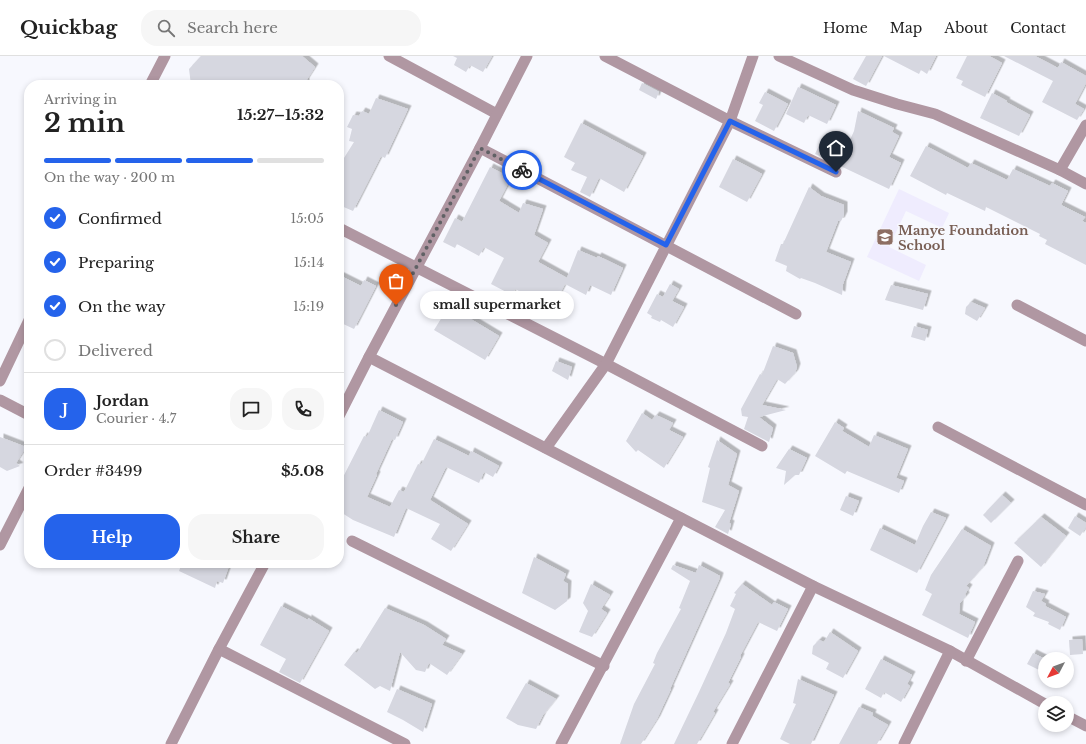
<!DOCTYPE html>
<meta charset="utf-8">
<style>
:root{--surface:#fff;--page:#f6f6f6;--text:#222;--muted:#767676;--line:#e0e0e0;--accent:#2563eb}
body{margin:0;font-family:"Libre Baskerville",serif;background:var(--page);color:var(--text);height:100vh;display:flex;flex-direction:column;font-size:15px;white-space:nowrap}
*{box-sizing:border-box;margin:0}
p{font-size:13px;color:var(--muted)}
.icon{flex:none;width:22px;height:22px;fill:none;stroke:currentColor;stroke-width:2;stroke-linecap:round;stroke-linejoin:round}
.map{position:relative;flex:1;overflow:hidden}
.side{position:absolute;left:24px;top:24px;width:320px;height:488px;display:flex;flex-direction:column;background:var(--surface);border-radius:16px;box-shadow:0 2px 6px #0003}
.side>*{flex:none}
.needle{width:26px;rotate:229deg}
.controls{position:absolute;left:1038px;top:596px;display:grid;gap:8px}
.controls a{display:grid;place-items:center;width:36px;height:36px;border-radius:50%;background:var(--surface);box-shadow:0 2px 6px #0003;font-size:20px}
.pin{position:absolute;display:grid;place-items:center;width:34px;height:34px;color:#fff;margin:-41px -17px;border-radius:50% 50% 50% 0;rotate:-45deg;box-shadow:0 0 4px #0007}
.pin .icon{rotate:45deg}
.courier{position:absolute;display:grid;place-items:center;width:40px;height:40px;margin:-20px;border:3px solid #2563eb;border-radius:50%;background:#fff;color:#222;box-shadow:0 1px 5px #0007}
.bubble{position:absolute;height:28px;border-radius:14px;background:var(--surface);box-shadow:0 2px 6px #0003;font-size:13px;font-weight:700;line-height:28px;text-align:center}
.head em{font-style:normal;font-weight:700}
.head div{display:flex;flex-direction:column-reverse}
.head{display:flex;align-items:center;justify-content:space-between;height:68px;padding:0 20px}
h1{font-size:26px;font-weight:700;line-height:30px}
.bar{display:grid;grid-template-columns:repeat(4,1fr);gap:6px 4px;align-content:center;height:48px;padding:0 20px}
.bar i{height:5px;border-radius:3px;background:var(--line)}
.bar .active{background:var(--accent)}
.bar p{grid-column:span 4}
.line{display:flex;align-items:center;gap:10px;padding:0 20px;border-top:1px solid var(--line)}
.line div{flex:1}
.round{display:grid;place-items:center;flex:none;width:42px;height:42px;border-radius:16px;background:var(--page)}
ol{padding:0 20px;list-style:none}
li{display:flex;align-items:center;gap:12px;height:44px}
li p{margin-inline-start:auto}
li .icon{padding:4px;border-radius:50%;background:var(--accent);color:#fff;stroke-width:4}
li:last-child{color:var(--muted)}
li i{width:22px;height:22px;border:2px solid var(--line);border-radius:50%}
.action{display:flex;gap:8px;margin-top:auto;padding:8px 20px}
.action a{flex:1;height:46px;border-radius:16px;background:var(--accent);color:#fff;font-size:16px;font-weight:700;line-height:46px;text-align:center}
.action a+a{background:var(--page);color:var(--text)}
header{display:flex;align-items:center;gap:24px;box-sizing:border-box;height:56px;padding:0 20px;background:var(--surface);border-bottom:1px solid var(--line)}
header strong{font-size:19px}
nav{display:flex;gap:22px;margin-inline-start:auto;font-size:14px}
.search{width:280px;height:36px;background:var(--page);display:flex;align-items:center;gap:10px;box-sizing:border-box;padding:0 14px;border-radius:16px;color:var(--muted);font-size:15px}
.map>svg:first-child{display:block}
.education{fill:#efecfe}
.building{fill:#d6d7e0;filter:url(#shadow)}
.lines{fill:none;stroke-linecap:round;stroke-linejoin:round}
.minor{stroke:#b097a2;stroke-width:11}
.done{stroke:#606165;stroke-width:4;stroke-dasharray:0 7.2}
.route{stroke:#2563eb;stroke-width:5}
.labels{text-anchor:middle;dominant-baseline:central;stroke-width:3;stroke-linejoin:round;paint-order:stroke}
.education-label{font-size:13px;font-weight:bold;fill:#785e54;stroke:#f7f8fe;text-anchor:start}
</style>
<header>
<strong>Quickbag</strong>
<div class="search"><svg class="icon" aria-label="search" viewBox="0 0 24 24"><circle cx="10" cy="10" r="6"/><path d="M15 15l6 6"/></svg>Search here</div>
<nav><a>Home</a><a>Map</a><a>About</a><a>Contact</a></nav>
</header>
<div class="map">
<svg width="1086" height="688" viewBox="0 0 1086 688">
<defs>
<filter id="shadow"><feDropShadow dx="3.5" dy="-3.5" stdDeviation="0" flood-color="#0004"/></filter>
</defs>
<rect width="100%" height="100%" fill="#f7f8fe"/>
<polygon class="education" points="899,133 949,157 942,172 906,155 889,191 926,209 919,225 867,201"/>
<g class="building">
<polygon points="201,0 302,0 315,11 306,25 306,29 191,29 189,13"/>
<polygon points="453,0 492,0 483,16 470,9 466,16 454,9 457,2"/>
<polygon points="866,0 882,0 866,30 853,23"/>
<polygon points="884,0 936,0 927,18 921,14 919,18"/>
<polygon points="967,0 989,0 1002,7 985,41 961,29 963,25 956,22"/>
<polygon points="1004,0 1035,0 1058,12 1061,6 1086,20 1086,27 1075,48 1084,53 1077,64 1042,46 1053,25"/>
<polygon points="642,27 659,36 656,43 639,34"/>
<polygon points="798,31 836,49 827,68 808,59 804,67 786,58"/>
<polygon points="765,36 788,48 774,75 755,65 763,49 759,47"/>
<polygon points="992,37 1007,45 1006,46 1030,59 1019,80 980,62"/>
<polygon points="376,42 408,53 385,102 381,100 353,155 339,149 339,110 354,86 349,85 352,73 347,71 353,59 359,60 362,55 369,58"/>
<polygon points="858,55 894,72 892,76 899,80 889,101 901,107 889,133 815,98 822,83 846,93 854,75"/>
<polygon points="581,67 643,100 624,136 599,122 590,141 580,136 587,121 571,114 575,107 564,101"/>
<polygon points="926,90 968,112 971,107 1007,124 1013,113 1050,130 1052,127 1068,135 1061,149 1085,161 1082,165 1086,167 1086,209 1045,188 1047,184 1039,180 1040,178 986,151 985,155 947,137 946,139 910,120"/>
<polygon points="733,103 762,118 747,146 719,131"/>
<polygon points="490,111 511,122 499,145 519,157 523,147 543,153 534,179 548,187 538,206 567,222 578,194 597,202 598,200 623,212 611,239 590,229 586,239 565,228 557,243 547,238 542,247 515,233 512,239 491,228 504,202 484,191 479,200 457,188 455,192 443,186 455,162 462,166"/>
<polygon points="809,131 821,140 844,149 844,159 841,165 838,165 826,196 851,206 843,228 842,239 815,227 801,222 800,223 786,215 787,210 775,205 781,188 783,188"/>
<polygon points="339,219 361,230 364,224 376,230 354,273 339,266"/>
<polygon points="670,228 679,233 672,245 684,251 673,271 661,264 660,266 651,262 652,260 647,257 657,238 663,241"/>
<polygon points="891,229 928,238 923,254 885,244"/>
<polygon points="971,246 985,252 977,265 965,258 966,251"/>
<polygon points="449,250 499,280 485,304 434,274"/>
<polygon points="914,270 928,274 925,285 911,281"/>
<polygon points="773,290 793,297 797,311 795,317 785,328 777,323 762,349 786,354 759,361 773,372 769,386 744,373 748,361 742,360 741,353 760,318 762,319"/>
<polygon points="556,305 572,311 568,324 552,315"/>
<polygon points="379,354 403,366 395,384 392,383 376,418 377,419 367,441 390,451 399,434 404,436 418,408 421,409 434,383 469,400 471,395 499,410 493,421 484,416 479,427 446,411 430,444 468,468 451,495 431,483 440,468 406,452 394,481 353,464 339,455 339,429 364,380 367,381"/>
<polygon points="642,357 652,364 656,359 673,367 669,374 683,381 664,412 638,394 636,396 626,385"/>
<polygon points="835,366 844,372 842,375 869,391 874,379 908,393 896,422 904,425 899,437 847,415 845,418 815,400"/>
<polygon points="0,381 26,391 16,407 20,410 7,415 0,411"/>
<polygon points="717,384 737,398 728,429 739,435 729,467 731,468 728,478 715,471 725,454 702,446 710,412 708,411"/>
<polygon points="789,393 807,402 799,419 795,419 784,429 786,415 776,412"/>
<polygon points="1002,439 1011,447 991,467 983,459"/>
<polygon points="846,440 859,445 853,460 840,454"/>
<polygon points="931,456 946,462 917,517 870,494 880,472 915,489 923,470"/>
<polygon points="1075,460 1086,467 1086,471 1080,480 1068,472"/>
<polygon points="1041,461 1066,480 1041,511 1014,487"/>
<polygon points="962,473 991,490 983,511 966,530 969,532 965,538 966,540 960,547 959,558 975,566 968,582 922,559 932,538 925,534 931,519"/>
<polygon points="534,501 566,518 563,525 568,528 567,545 555,554 522,537"/>
<polygon points="182,507 230,507 223,527 217,525 215,532 179,515"/>
<polygon points="673,509 696,517 699,509 720,520 719,524 670,633 671,633 657,663 641,688 620,688 634,648 655,608 653,607 657,597 681,553 679,552 690,525 671,513"/>
<polygon points="591,528 610,539 601,553 607,557 592,581 579,576 588,555 583,547"/>
<polygon points="742,528 772,549 774,546 788,553 777,575 758,566 740,600 741,601 728,627 730,628 713,656 715,657 697,688 674,688 699,636 726,577 735,553 730,550 736,538 734,537"/>
<polygon points="1033,535 1045,538 1041,545 1046,548 1045,550 1066,561 1060,574 1048,568 1049,566 1033,560 1035,557 1026,551"/>
<polygon points="281,550 308,564 308,562 329,575 300,627 279,616 286,603 260,589"/>
<polygon points="385,552 424,569 446,583 442,589 462,598 447,619 429,607 425,616 416,614 400,596 390,635 380,630 375,633 344,609 354,596 357,597"/>
<polygon points="830,576 858,595 843,622 826,613 829,607 812,598 813,590 819,584 824,586"/>
<polygon points="1082,583 1083,598 1070,599 1069,584"/>
<polygon points="1033,597 1045,603 1045,617 1027,608"/>
<polygon points="881,603 912,619 907,628 910,630 901,646 884,636 881,642 865,633"/>
<polygon points="798,623 834,639 811,688 790,688 780,683 796,648 793,647"/>
<polygon points="526,627 556,643 543,659 536,673 518,669 506,662"/>
<polygon points="397,633 432,648 423,676 403,664 387,656"/>
<polygon points="859,651 873,657 872,660 888,669 877,688 839,688"/>
</g>
<g class="lines">
<g class="minor">
<polyline points="389,0 497,58"/>
<polyline points="605,0 730,65 836,116"/>
<polyline points="779,0 853,34 897,48 935,58 1060,114 1086,128"/>
<polyline points="150,29 165,0"/>
<polyline points="480,92 796,258"/>
<polyline points="1060,114 1086,69"/>
<polyline points="339,172 606,308 762,390"/>
<polyline points="1017,249 1086,285"/>
<polyline points="369,301 813,530 950,595 1045,648"/>
<polyline points="0,325 29,264"/>
<polyline points="0,344 29,359"/>
<polyline points="339,360 369,301 480,92 527,0"/>
<polyline points="938,371 1086,449"/>
<polyline points="546,392 606,308 730,65 753,0"/>
<polyline points="352,485 604,610"/>
<polyline points="0,489 29,432"/>
<polyline points="219,593 405,688"/>
<polyline points="966,605 1018,505"/>
<polyline points="1067,660 1086,670"/>
<polyline points="171,688 219,593 265,507"/>
<polyline points="561,688 681,462"/>
<polyline points="732,688 813,530"/>
<polyline points="904,688 950,595"/>
</g>
</g>
<g class="lines">
<polyline class="done" points="396,249 480,92 522,114"/>
<polyline class="route" points="522,114 666,189 730,65 836,116"/>
</g>
<defs>
<g id="school-square" transform="scale(0.9)"><rect x="-9" y="-9" width="18" height="18" rx="4" fill="#8d6e63" stroke="#f7f8fe"/><path d="M0-5L7-2L0 1L-7-2ZM-4 1L0 2.5L4 1V4Q0 6-4 4Z" fill="#fff"/></g>
</defs>
<g fill-rule="evenodd">
<use href="#school-square" x="885" y="181"/>
</g>
<g class="labels">
<g class="education-label">
<text x="898" y="174">Manye Foundation<tspan x="898" dy="15">School</tspan></text>
</g>
</g>
</svg>
<div class="controls">
<a><svg class="needle" viewBox="-14 -14 28 28"><path d="M0-13l5 13h-10z" fill="#e53935"/><path d="M0 13l5-13h-10z" fill="#767676"/></svg></a>
<a><svg class="icon" aria-label="layers" viewBox="0 0 24 24"><path d="M12 4l9 5-9 5-9-5zM3 14l9 5 9-5"/></svg></a>
</div>
<div class="pin" style="left:396px;top:249px;background:#ea580c"><svg class="icon" aria-label="bag" viewBox="0 0 24 24"><path d="M5 8h14l-1 12H6zM9 8a3 3 0 0 1 6 0"/></svg></div>
<div class="pin" style="left:836px;top:116px;background:#1f2937"><svg class="icon" aria-label="home" viewBox="0 0 24 24"><path d="M3 11l9-7 9 7M6 9v11h12V9"/></svg></div>
<div class="courier" style="left:522px;top:114px"><svg class="icon" aria-label="bike" viewBox="0 0 24 24"><circle cx="6" cy="16" r="4"/><circle cx="18" cy="16" r="4"/><path d="M6 16l4-8h5l3 8M10 8l3 8H6M13 5h3"/></svg></div>
<div class="bubble" style="left:420px;top:235px;width:154px">small supermarket</div>
<section class="side">
<div class="head"><div><h1>2 min</h1><p>Arriving in</p></div><em>15:27–15:32</em></div>
<div class="bar"><i class="active"></i><i class="active"></i><i class="active"></i><i></i><p>On the way · 200 m</p></div>
<ol>
<li><svg class="icon" aria-label="check" viewBox="0 0 24 24"><path d="M5 12l5 5 9-10"/></svg>Confirmed<p>15:05</p></li>
<li><svg class="icon" aria-label="check" viewBox="0 0 24 24"><path d="M5 12l5 5 9-10"/></svg>Preparing<p>15:14</p></li>
<li><svg class="icon" aria-label="check" viewBox="0 0 24 24"><path d="M5 12l5 5 9-10"/></svg>On the way<p>15:19</p></li>
<li><i></i>Delivered</li>
</ol>
<div class="line" style="height:72px"><b class="round" style="background:var(--accent);color:#fff">J</b><div><b>Jordan</b><p>Courier · 4.7</p></div><a class="round"><svg class="icon" aria-label="chat" viewBox="0 0 24 24"><path d="M4 5h16v11H9l-5 4z"/></svg></a><a class="round"><svg class="icon" aria-label="phone" viewBox="0 0 24 24"><path d="M5 4h4l2 5-3 2q2 4 5 5l2-3 5 2v4C11 20 4 13 5 4z"/></svg></a></div>
<div class="line" style="height:52px"><div>Order #3499</div><b>$5.08</b></div>
<div class="action"><a>Help</a><a>Share</a></div>
</section>
</div>
